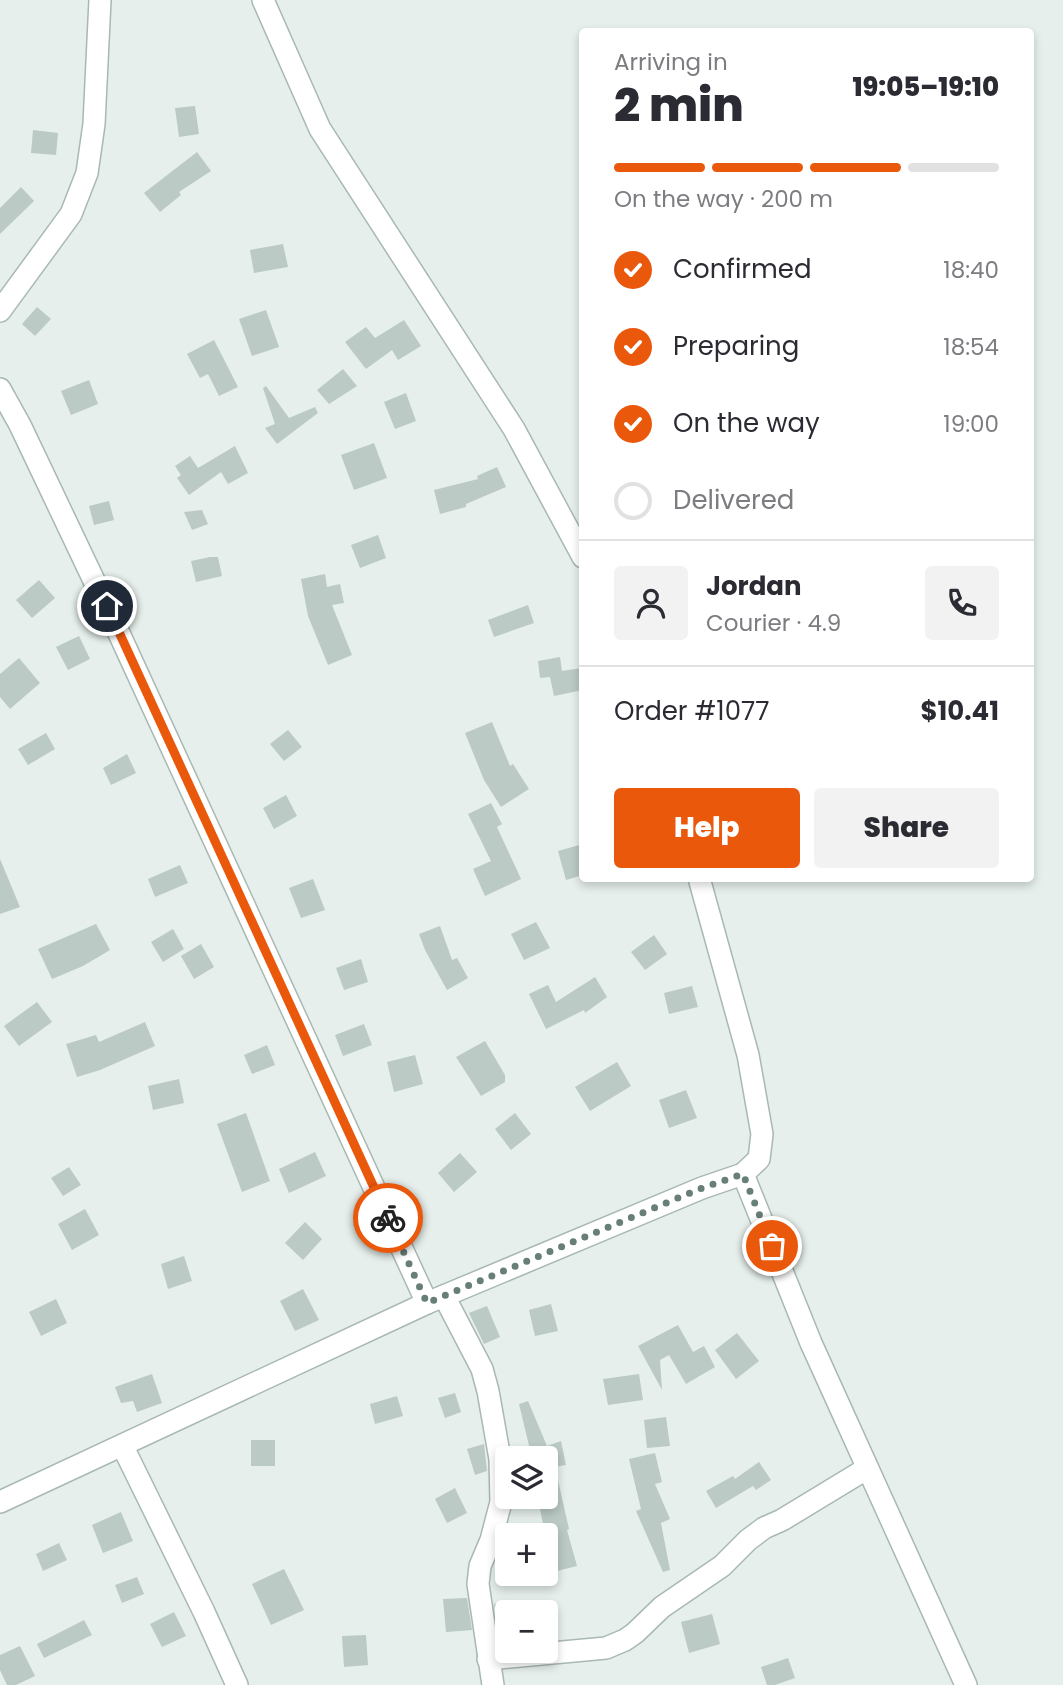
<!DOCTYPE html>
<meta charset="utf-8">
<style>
:root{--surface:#fff;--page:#f2f2f3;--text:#2b2b33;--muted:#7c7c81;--line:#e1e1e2;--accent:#ea580c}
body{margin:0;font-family:Poppins,sans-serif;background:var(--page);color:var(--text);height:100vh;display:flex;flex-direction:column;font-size:26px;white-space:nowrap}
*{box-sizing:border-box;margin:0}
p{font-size:23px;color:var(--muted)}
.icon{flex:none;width:38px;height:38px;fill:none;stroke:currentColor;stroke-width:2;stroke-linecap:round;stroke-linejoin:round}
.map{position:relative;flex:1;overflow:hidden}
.drawer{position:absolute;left:579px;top:28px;width:455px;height:854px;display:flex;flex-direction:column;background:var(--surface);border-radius:7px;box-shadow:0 4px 10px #0003}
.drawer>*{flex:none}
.buttons{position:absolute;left:495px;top:1446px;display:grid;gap:14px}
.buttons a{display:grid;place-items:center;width:63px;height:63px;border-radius:7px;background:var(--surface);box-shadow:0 4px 10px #0003;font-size:35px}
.pin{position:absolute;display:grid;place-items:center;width:60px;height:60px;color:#fff;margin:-30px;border:4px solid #fff;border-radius:50%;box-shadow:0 2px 7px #0007}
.courier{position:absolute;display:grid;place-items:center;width:70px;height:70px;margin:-35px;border:5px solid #ea580c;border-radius:50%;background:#fff;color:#222;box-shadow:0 2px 9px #0007}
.summary em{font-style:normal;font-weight:800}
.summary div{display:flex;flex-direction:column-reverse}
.summary{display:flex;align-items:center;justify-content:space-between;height:119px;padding:0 35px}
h1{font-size:46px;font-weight:800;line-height:52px}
.bar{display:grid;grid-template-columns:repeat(4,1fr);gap:10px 7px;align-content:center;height:84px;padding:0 35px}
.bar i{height:9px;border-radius:5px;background:var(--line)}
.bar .current{background:var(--accent)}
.bar p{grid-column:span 4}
.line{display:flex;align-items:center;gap:18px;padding:0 35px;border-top:2px solid var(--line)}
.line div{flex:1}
.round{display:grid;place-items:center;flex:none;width:74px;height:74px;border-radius:7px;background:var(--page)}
ol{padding:0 35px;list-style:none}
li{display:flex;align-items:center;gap:21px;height:77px}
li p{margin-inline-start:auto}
li .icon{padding:7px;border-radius:50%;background:var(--accent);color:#fff;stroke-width:4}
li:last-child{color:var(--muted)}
li i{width:38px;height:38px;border:4px solid var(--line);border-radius:50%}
.button{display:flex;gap:14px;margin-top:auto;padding:14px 35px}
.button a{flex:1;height:80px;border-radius:7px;background:var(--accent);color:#fff;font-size:28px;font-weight:800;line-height:80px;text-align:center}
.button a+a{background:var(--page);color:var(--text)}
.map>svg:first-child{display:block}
.building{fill:#bbcac4}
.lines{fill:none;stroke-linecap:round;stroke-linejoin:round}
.minor-casing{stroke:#a8b8b2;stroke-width:24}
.minor{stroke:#fff;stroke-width:21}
.done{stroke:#687f78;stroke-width:7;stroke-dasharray:0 12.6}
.route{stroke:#ea580c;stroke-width:9}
</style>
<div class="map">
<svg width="1063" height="1685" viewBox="0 0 1063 1685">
<rect width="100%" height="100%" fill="#e6efeb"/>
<g class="building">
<polygon points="195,106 199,134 179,137 175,108"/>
<polygon points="33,130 58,133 56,155 31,153"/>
<polygon points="197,152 211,171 179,192 181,195 160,212 144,193"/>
<polygon points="21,187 34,201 0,234 0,208"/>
<polygon points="283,244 288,267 254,273 250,250"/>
<polygon points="37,307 51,319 35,336 22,324"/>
<polygon points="266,310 279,347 252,356 239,319"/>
<polygon points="404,320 421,346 398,360 392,350 366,369 345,342 366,327 375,338"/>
<polygon points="214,340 238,387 219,396 208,374 200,378 187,354"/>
<polygon points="343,369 357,386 329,404 317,390"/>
<polygon points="89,380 98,404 71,415 61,391"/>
<polygon points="266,386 289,418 315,407 318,413 277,444 265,428 275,424 263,388"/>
<polygon points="406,393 416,421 395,429 384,402"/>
<polygon points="374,443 387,478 354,490 341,455"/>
<polygon points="235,446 248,473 228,484 221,472 189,495 177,478 181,475 175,466 190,456 198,468"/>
<polygon points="497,467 506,487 466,504 466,507 440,514 434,490 478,479 477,476"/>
<polygon points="109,501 114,520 94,525 89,506"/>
<polygon points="202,510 208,524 192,530 184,512"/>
<polygon points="378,535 386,558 360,568 351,545"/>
<polygon points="210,557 218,557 222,576 196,582 191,561"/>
<polygon points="325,574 327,587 340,584 344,603 332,605 352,655 328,665 308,616 301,579"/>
<polygon points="39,580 55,598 32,618 16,600"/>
<polygon points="528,605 534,623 494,637 488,620"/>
<polygon points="79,636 90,659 68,670 56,647"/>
<polygon points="560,657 562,671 581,668 583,690 554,696 550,677 540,678 538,661"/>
<polygon points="19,658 40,683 10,709 0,697 0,674"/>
<polygon points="492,722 510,766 513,764 529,789 501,807 484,780 465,733"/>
<polygon points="288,730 302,747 284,761 270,744"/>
<polygon points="46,733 55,749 28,765 18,749"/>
<polygon points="127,754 136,773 111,785 103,768"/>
<polygon points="286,795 297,816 274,829 263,808"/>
<polygon points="491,803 502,824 497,827 521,879 485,896 473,869 491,861 468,814"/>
<polygon points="583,844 583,875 566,880 558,851"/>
<polygon points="0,859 20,907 0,914"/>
<polygon points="180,865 188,883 155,897 148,879"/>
<polygon points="313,879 325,910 301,918 289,888"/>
<polygon points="536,922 550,948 524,960 511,934"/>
<polygon points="96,924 110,950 83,966 52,979 38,949"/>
<polygon points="440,926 452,960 457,958 468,978 447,990 425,950 419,934"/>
<polygon points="173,929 184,949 163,962 151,942"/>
<polygon points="654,935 667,954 645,970 631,952"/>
<polygon points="201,944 214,967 194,979 181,956"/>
<polygon points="361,959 368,982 344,990 336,968"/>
<polygon points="595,977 607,997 585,1013 584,1010 546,1029 529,994 548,985 556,1002"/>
<polygon points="692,986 698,1007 669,1014 664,993"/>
<polygon points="37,1002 52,1022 19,1046 4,1026"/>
<polygon points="145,1022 155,1046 100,1070 77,1077 66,1044 96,1035 99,1042"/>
<polygon points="364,1024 372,1045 343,1056 335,1035"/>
<polygon points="485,1041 505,1075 505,1082 481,1096 456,1057"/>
<polygon points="267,1045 275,1065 252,1074 244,1055"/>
<polygon points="415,1055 423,1084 394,1092 387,1062"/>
<polygon points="617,1062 631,1086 590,1111 575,1087"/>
<polygon points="179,1079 184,1103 153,1110 148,1086"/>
<polygon points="686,1090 697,1118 669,1128 659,1100"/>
<polygon points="246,1113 270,1181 242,1192 217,1124"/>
<polygon points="515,1113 531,1134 511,1150 495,1129"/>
<polygon points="315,1152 326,1176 289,1193 279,1169"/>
<polygon points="460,1153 477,1172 454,1192 438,1173"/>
<polygon points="69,1167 81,1185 63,1196 51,1178"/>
<polygon points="85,1209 99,1235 72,1250 58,1224"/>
<polygon points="305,1222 322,1239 303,1260 285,1243"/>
<polygon points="184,1256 192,1281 168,1289 161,1264"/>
<polygon points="303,1289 319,1320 295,1331 280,1301"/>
<polygon points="56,1299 67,1323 41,1336 29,1312"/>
<polygon points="551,1304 558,1331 535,1336 529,1310"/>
<polygon points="487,1306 500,1337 484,1344 469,1313"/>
<polygon points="678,1325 693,1352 704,1346 715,1367 686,1384 669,1355 660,1360 662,1390 638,1346"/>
<polygon points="737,1333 759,1361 736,1379 715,1350"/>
<polygon points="152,1374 162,1403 137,1412 133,1401 121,1403 115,1387"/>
<polygon points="639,1374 643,1400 608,1405 603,1379"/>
<polygon points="455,1393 461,1412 445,1418 438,1398"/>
<polygon points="397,1396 403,1416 375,1424 370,1404"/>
<polygon points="528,1401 547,1446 561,1441 566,1465 555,1467 569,1529 567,1530 577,1566 557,1571 545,1534 538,1499 546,1497 546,1458 532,1458 519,1404"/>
<polygon points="666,1417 670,1446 647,1448 644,1420"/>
<rect x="251" y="1440" width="24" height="26"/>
<polygon points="484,1444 487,1471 475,1475 467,1449"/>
<polygon points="655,1453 662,1482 655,1484 670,1519 661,1523 670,1570 663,1572 636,1511 641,1509 629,1459"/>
<polygon points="759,1462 771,1480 756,1490 753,1486 716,1508 706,1491 733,1476 735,1479"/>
<polygon points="455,1488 467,1513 447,1523 435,1499"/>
<polygon points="121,1512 133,1541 103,1553 92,1525"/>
<polygon points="59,1543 67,1560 43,1571 36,1554"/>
<polygon points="284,1569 304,1610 271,1625 252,1584"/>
<polygon points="137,1577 144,1594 122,1603 115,1585"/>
<polygon points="467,1598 472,1630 446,1632 443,1599"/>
<polygon points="508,1601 508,1627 498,1628 494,1604"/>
<polygon points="174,1612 186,1636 162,1647 150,1624"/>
<polygon points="712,1614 720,1644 689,1653 681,1622"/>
<polygon points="84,1620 92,1635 44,1658 37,1644"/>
<polygon points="366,1635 368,1665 344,1667 342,1636"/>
<polygon points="20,1646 35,1676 16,1685 7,1685 0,1670 0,1655"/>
<polygon points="788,1658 795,1678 775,1685 767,1685 761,1667"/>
</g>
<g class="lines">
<g class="minor-casing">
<g id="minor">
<polyline points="263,0 320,129 514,429 583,557"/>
<polyline points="0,311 71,214 87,173 94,124 100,0"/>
<polyline points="0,389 20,425 117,629 427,1303"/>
<polyline points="743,1174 811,1343 966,1685"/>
<polyline points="444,1296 482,1369 488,1391 500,1459 501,1502 491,1540 480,1566 478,1584 493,1685"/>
<polyline points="123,1447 204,1612 237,1685"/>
<polyline points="0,1502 427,1303 702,1188 743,1174 759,1159 762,1134 748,1055 699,878"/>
<polyline points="488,1659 606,1648 625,1640 635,1633 662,1607 722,1566 748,1540 764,1528 782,1520 866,1469"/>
</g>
</g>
<use href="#minor" class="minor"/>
</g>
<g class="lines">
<polyline class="done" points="388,1218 427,1303 702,1188 743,1174 772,1246"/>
<polyline class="route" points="107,606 388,1218"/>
</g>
</svg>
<div class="buttons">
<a><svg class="icon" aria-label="layers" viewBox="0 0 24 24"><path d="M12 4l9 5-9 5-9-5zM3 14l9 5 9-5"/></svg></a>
<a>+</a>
<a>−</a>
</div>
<div class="pin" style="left:772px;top:1246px;background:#ea580c"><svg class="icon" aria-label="bag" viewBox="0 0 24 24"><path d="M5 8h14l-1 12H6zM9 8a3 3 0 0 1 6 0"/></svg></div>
<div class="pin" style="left:107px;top:606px;background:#1f2937"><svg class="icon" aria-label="home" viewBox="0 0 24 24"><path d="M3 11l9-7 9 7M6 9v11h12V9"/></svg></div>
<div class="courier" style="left:388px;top:1218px"><svg class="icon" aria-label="bike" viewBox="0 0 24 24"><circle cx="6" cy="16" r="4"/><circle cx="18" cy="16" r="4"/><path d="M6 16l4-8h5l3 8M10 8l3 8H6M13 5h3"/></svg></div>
<section class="drawer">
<div class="summary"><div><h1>2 min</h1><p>Arriving in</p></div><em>19:05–19:10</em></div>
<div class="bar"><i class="current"></i><i class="current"></i><i class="current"></i><i></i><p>On the way · 200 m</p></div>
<ol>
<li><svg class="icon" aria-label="check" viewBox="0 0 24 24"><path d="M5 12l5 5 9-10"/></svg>Confirmed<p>18:40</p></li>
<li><svg class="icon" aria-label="check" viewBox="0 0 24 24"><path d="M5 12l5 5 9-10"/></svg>Preparing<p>18:54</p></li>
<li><svg class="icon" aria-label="check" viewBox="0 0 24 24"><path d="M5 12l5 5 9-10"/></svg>On the way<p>19:00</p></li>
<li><i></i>Delivered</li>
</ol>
<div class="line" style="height:126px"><a class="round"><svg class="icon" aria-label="person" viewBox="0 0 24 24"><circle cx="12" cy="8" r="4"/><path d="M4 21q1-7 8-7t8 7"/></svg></a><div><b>Jordan</b><p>Courier · 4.9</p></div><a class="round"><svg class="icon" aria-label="phone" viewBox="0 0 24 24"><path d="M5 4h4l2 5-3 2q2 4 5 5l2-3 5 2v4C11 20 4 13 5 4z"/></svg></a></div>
<div class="line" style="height:91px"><div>Order #1077</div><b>$10.41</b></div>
<div class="button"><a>Help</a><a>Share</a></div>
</section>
</div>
